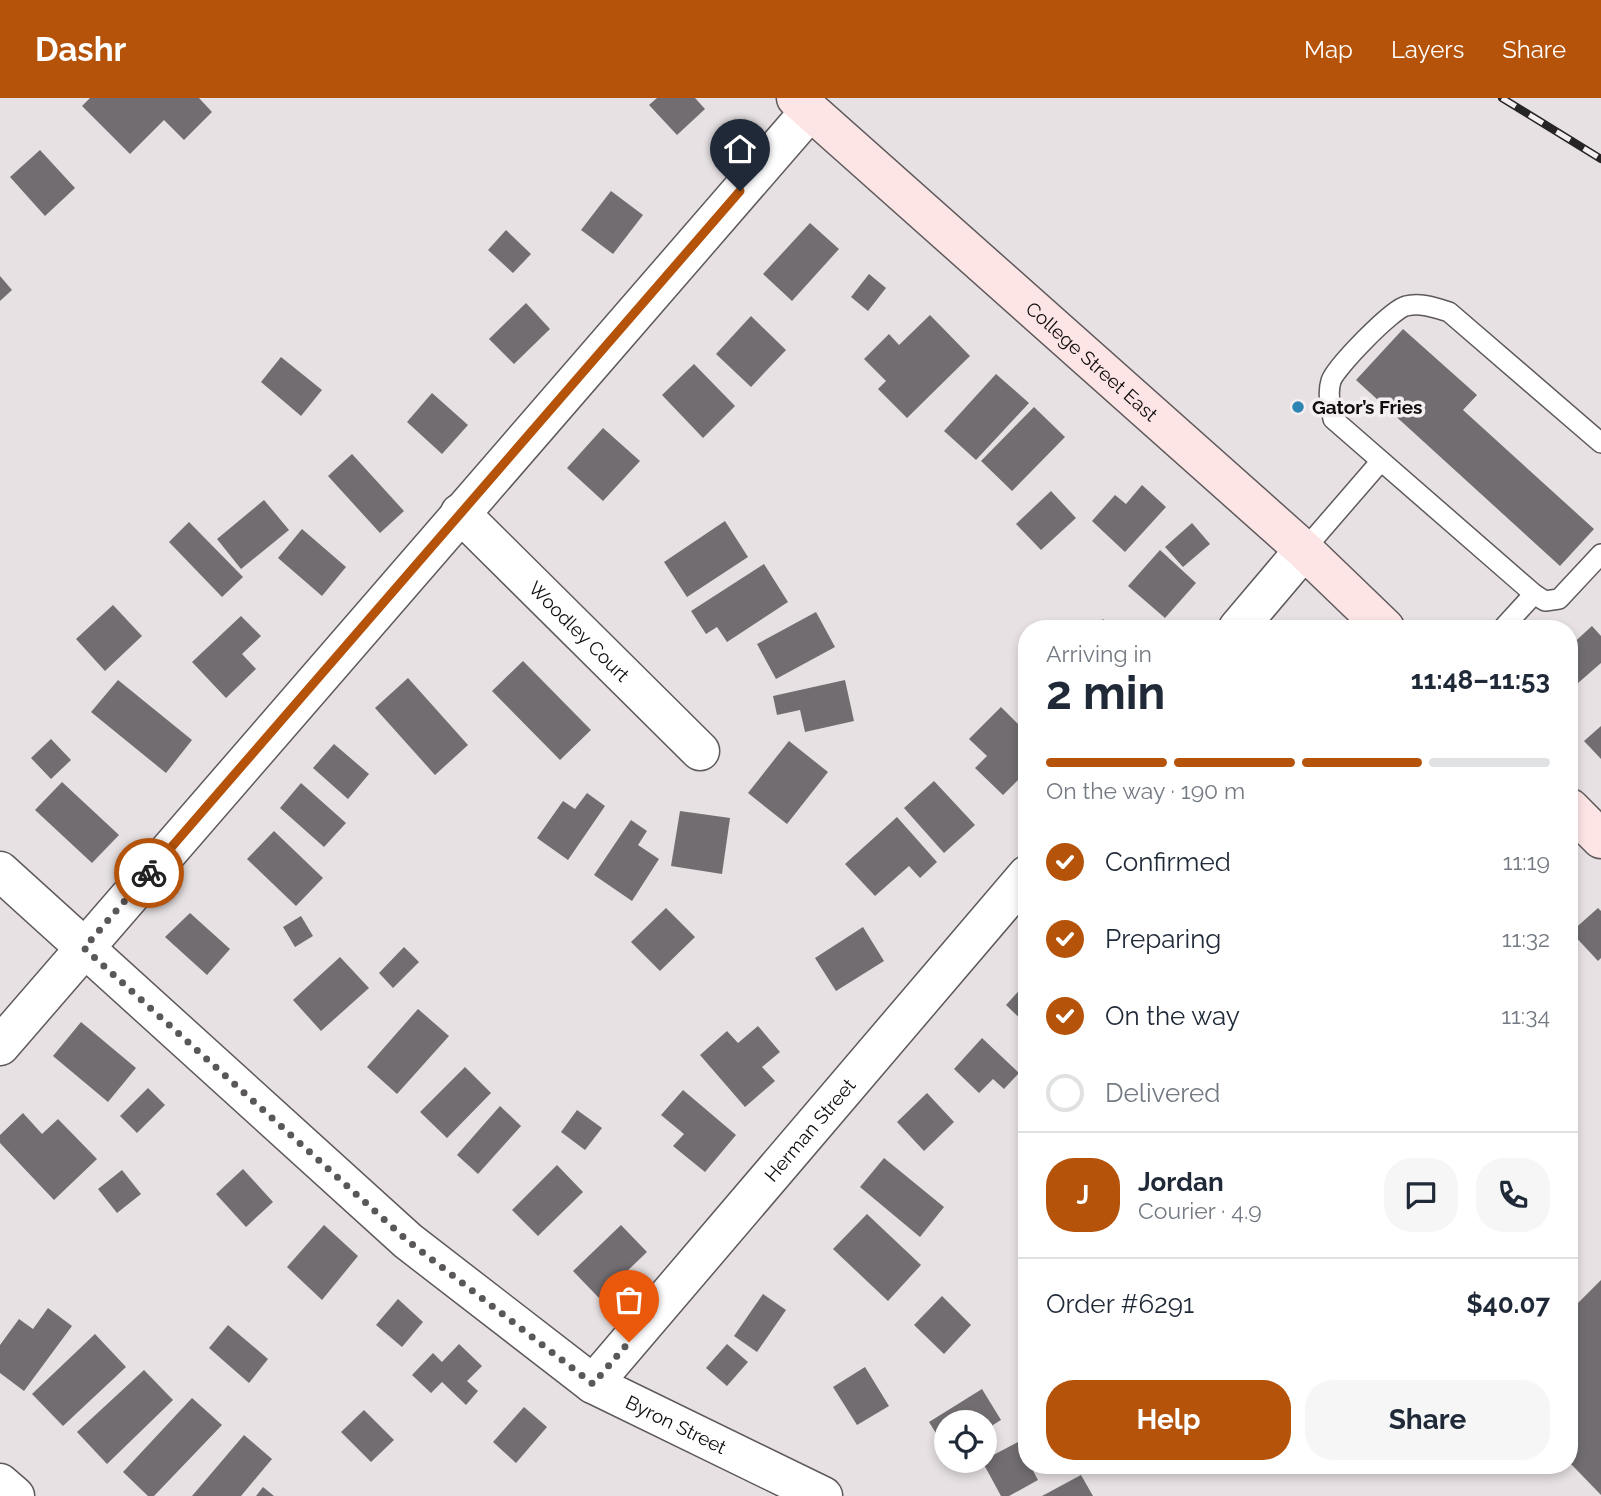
<!DOCTYPE html>
<meta charset="utf-8">
<style>
:root{--surface:#fff;--page:#f6f6f7;--text:#1f2937;--muted:#747a83;--line:#e0e1e3;--accent:#b45309}
body{margin:0;font-family:Raleway,sans-serif;background:var(--page);color:var(--text);height:100vh;display:flex;flex-direction:column;font-size:26px;white-space:nowrap}
*{box-sizing:border-box;margin:0}
p{font-size:23px;color:var(--muted)}
.icon{flex:none;width:38px;height:38px;fill:none;stroke:currentColor;stroke-width:2;stroke-linecap:round;stroke-linejoin:round}
.map{position:relative;flex:1;overflow:hidden}
.drawer{position:absolute;left:1018px;top:522px;width:560px;height:854px;display:flex;flex-direction:column;background:var(--surface);border-radius:28px;box-shadow:0 4px 10px #0003}
.drawer>*{flex:none}
.tools{position:absolute;left:934px;top:1312px;display:grid;gap:14px}
.tools a{display:grid;place-items:center;width:63px;height:63px;border-radius:50%;background:var(--surface);box-shadow:0 4px 10px #0003;font-size:35px}
.pin{position:absolute;display:grid;place-items:center;width:60px;height:60px;color:#fff;margin:-72px -30px;border-radius:50% 50% 50% 0;rotate:-45deg;box-shadow:0 0 7px #0007}
.pin .icon{rotate:45deg}
.courier{position:absolute;display:grid;place-items:center;width:70px;height:70px;margin:-35px;border:5px solid #b45309;border-radius:50%;background:#fff;color:#222;box-shadow:0 2px 9px #0007}
.head em{font-style:normal;font-weight:700}
.head div{display:flex;flex-direction:column-reverse}
.head{display:flex;align-items:center;justify-content:space-between;height:119px;padding:0 28px}
h1{font-size:46px;font-weight:700;line-height:52px}
.bar{display:grid;grid-template-columns:repeat(4,1fr);gap:10px 7px;align-content:center;height:84px;padding:0 28px}
.bar i{height:9px;border-radius:5px;background:var(--line)}
.bar .on{background:var(--accent)}
.bar p{grid-column:span 4}
.line{display:flex;align-items:center;gap:18px;padding:0 28px;border-top:2px solid var(--line)}
.line div{flex:1}
.round{display:grid;place-items:center;flex:none;width:74px;height:74px;border-radius:28px;background:var(--page)}
ol{padding:0 28px;list-style:none}
li{display:flex;align-items:center;gap:21px;height:77px}
li p{margin-inline-start:auto}
li .icon{padding:7px;border-radius:50%;background:var(--accent);color:#fff;stroke-width:4}
li:last-child{color:var(--muted)}
li i{width:38px;height:38px;border:4px solid var(--line);border-radius:50%}
.button{display:flex;gap:14px;margin-top:auto;padding:14px 28px}
.button a{flex:1;height:80px;border-radius:28px;background:var(--accent);color:#fff;font-size:28px;font-weight:700;line-height:80px;text-align:center}
.button a+a{background:var(--page);color:var(--text)}
header{display:flex;align-items:center;gap:42px;box-sizing:border-box;height:98px;padding:0 35px;background:var(--accent);color:#fff}
header strong{font-size:33px}
nav{display:flex;gap:38px;margin-inline-start:auto;font-size:24px}
.map>svg:first-child{display:block}
.building{fill:#716d71}
.lines{fill:none;stroke-linecap:round;stroke-linejoin:round}
.lane-casing{stroke:#5e595b;stroke-width:22}
.street-casing{stroke:#5e595b;stroke-width:41}
.secondary-casing{stroke:#5e595b;stroke-width:41}
.lane{stroke:#fff;stroke-width:19}
.street{stroke:#fff;stroke-width:38}
.secondary{stroke:#fde5e6;stroke-width:38}
.rail-casing{stroke:#262425;stroke-width:8}
.rail{stroke:#f4eef0;stroke-width:5;stroke-dasharray:16;stroke-linecap:butt}
.done{stroke:#5a5758;stroke-width:7;stroke-dasharray:0 12.6}
.route{stroke:#b45309;stroke-width:9}
.poi-dot{fill:#2e85b4;stroke:#f4eef0;stroke-width:2.5}
.labels{text-anchor:middle;dominant-baseline:central;stroke-width:7;stroke-linejoin:round;paint-order:stroke}
.street-label{font-size:19px;fill:#0e0c0d;stroke:#f4eef0}
.poi-label{font-size:19px;font-weight:bold;fill:#0e0c0d;stroke:#f4eef0;text-anchor:start}
</style>
<header>
<strong>Dashr</strong>
<nav><a>Map</a><a>Layers</a><a>Share</a></nav>
</header>
<div class="map">
<svg width="1601" height="1398" viewBox="0 0 1601 1398">
<rect width="100%" height="100%" fill="#e7e1e3"/>
<g class="building">
<polygon points="90,0 199,0 212,14 184,42 164,22 130,56 82,8"/>
<polygon points="657,0 695,0 705,11 677,37 649,7"/>
<polygon points="40,52 75,90 45,118 10,79"/>
<polygon points="611,93 643,117 613,156 581,132"/>
<polygon points="810,125 839,151 792,203 763,176"/>
<polygon points="506,132 531,156 513,175 488,152"/>
<polygon points="869,176 886,190 868,213 851,199"/>
<polygon points="0,178 12,192 0,203"/>
<polygon points="526,205 550,231 514,266 489,241"/>
<polygon points="930,217 970,258 907,320 878,291 886,283 864,261 889,236 899,247"/>
<polygon points="751,218 786,252 751,289 716,256"/>
<polygon points="1403,231 1477,297 1463,312 1594,431 1560,468 1356,282"/>
<polygon points="281,259 322,292 301,318 261,284"/>
<polygon points="694,266 735,308 703,340 662,297"/>
<polygon points="996,276 1029,305 976,362 944,333"/>
<polygon points="432,295 468,327 442,356 407,324"/>
<polygon points="1034,309 1065,339 1012,393 981,363"/>
<polygon points="603,330 640,363 603,403 567,370"/>
<polygon points="352,356 404,413 380,435 328,378"/>
<polygon points="1142,387 1166,409 1125,454 1092,423 1115,397 1126,406"/>
<polygon points="1051,393 1076,420 1041,452 1016,426"/>
<polygon points="264,402 289,432 241,471 217,441"/>
<polygon points="725,423 748,459 687,499 664,464"/>
<polygon points="189,424 243,479 222,499 169,444"/>
<polygon points="1192,425 1210,446 1183,469 1165,449"/>
<polygon points="302,431 346,469 322,498 278,460"/>
<polygon points="1160,452 1196,485 1165,520 1128,488"/>
<polygon points="764,466 788,504 727,544 717,529 706,536 691,513"/>
<polygon points="113,507 142,538 105,573 76,541"/>
<polygon points="816,514 835,549 776,581 757,546"/>
<polygon points="241,518 261,538 242,556 256,571 226,600 192,564"/>
<polygon points="1103,521 1111,530 1093,530"/>
<polygon points="1592,528 1601,538 1601,565 1570,592 1570,548"/>
<polygon points="523,563 591,632 560,662 492,593"/>
<polygon points="408,580 468,647 435,677 375,610"/>
<polygon points="118,582 192,642 166,675 91,614"/>
<polygon points="845,582 854,623 805,634 800,612 777,617 773,598"/>
<polygon points="1001,609 1027,635 1027,673 1003,697 975,670 987,658 969,641"/>
<polygon points="1601,628 1601,661 1584,643"/>
<polygon points="51,641 71,662 51,681 31,660"/>
<polygon points="789,643 828,674 787,726 748,695"/>
<polygon points="334,646 369,676 348,701 313,670"/>
<polygon points="934,683 975,727 944,755 904,710"/>
<polygon points="62,684 119,737 92,765 35,712"/>
<polygon points="301,685 346,725 324,749 280,710"/>
<polygon points="587,695 605,708 568,762 537,740 563,703 575,711"/>
<polygon points="680,713 730,720 722,776 671,768"/>
<polygon points="897,719 937,764 920,780 909,768 875,798 845,766"/>
<polygon points="631,722 647,733 638,747 659,761 632,803 594,777"/>
<polygon points="274,733 323,780 296,808 247,761"/>
<polygon points="666,810 695,839 660,873 631,844"/>
<polygon points="1598,810 1601,813 1601,860 1598,863 1571,834"/>
<polygon points="190,815 230,851 207,877 165,839"/>
<polygon points="301,818 313,838 295,849 283,829"/>
<polygon points="863,829 884,863 836,893 815,860"/>
<polygon points="404,849 419,864 393,890 379,875"/>
<polygon points="340,859 369,890 321,933 293,902"/>
<polygon points="1027,884 1027,927 1006,907"/>
<polygon points="418,911 449,938 397,996 367,969"/>
<polygon points="81,924 136,970 108,1004 53,958"/>
<polygon points="758,928 780,954 762,969 775,983 745,1009 700,957 727,933 738,945"/>
<polygon points="982,940 1019,975 1004,991 993,981 979,995 954,971"/>
<polygon points="465,969 491,995 447,1040 420,1014"/>
<polygon points="148,990 165,1007 137,1035 120,1018"/>
<polygon points="683,992 736,1037 705,1074 673,1048 684,1036 661,1017"/>
<polygon points="927,995 954,1024 924,1053 897,1024"/>
<polygon points="500,1008 521,1028 478,1076 457,1057"/>
<polygon points="577,1012 602,1030 585,1052 561,1034"/>
<polygon points="23,1015 42,1036 58,1021 97,1061 54,1102 0,1045 0,1037"/>
<polygon points="884,1060 944,1109 920,1139 860,1089"/>
<polygon points="557,1067 583,1094 538,1138 512,1112"/>
<polygon points="243,1071 273,1104 246,1129 216,1096"/>
<polygon points="122,1072 141,1096 117,1115 98,1091"/>
<polygon points="867,1116 921,1167 888,1203 833,1151"/>
<polygon points="324,1127 358,1158 322,1202 287,1169"/>
<polygon points="621,1127 647,1154 599,1200 573,1173"/>
<polygon points="1601,1182 1601,1397 1570,1365 1570,1213"/>
<polygon points="763,1196 786,1212 757,1254 734,1238"/>
<polygon points="942,1198 971,1227 944,1256 914,1227"/>
<polygon points="398,1201 423,1224 402,1249 376,1227"/>
<polygon points="48,1210 72,1228 24,1293 0,1275 0,1247 19,1221 33,1231"/>
<polygon points="228,1227 268,1261 249,1285 209,1250"/>
<polygon points="95,1236 126,1269 63,1328 32,1296"/>
<polygon points="459,1246 482,1268 467,1283 478,1293 466,1307 442,1284 431,1295 412,1277 433,1255 442,1264"/>
<polygon points="727,1246 748,1264 727,1288 706,1270"/>
<polygon points="865,1269 889,1308 857,1327 833,1289"/>
<polygon points="144,1272 173,1302 107,1366 77,1334"/>
<polygon points="982,1291 1001,1322 985,1332 985,1325 947,1325 947,1353 929,1324"/>
<polygon points="192,1300 222,1327 154,1398 148,1398 123,1374"/>
<polygon points="524,1309 547,1329 516,1365 493,1344"/>
<polygon points="364,1312 394,1342 371,1364 341,1334"/>
<polygon points="244,1337 272,1361 241,1398 192,1398"/>
<polygon points="1018,1344 1027,1361 1027,1367 1030,1367 1038,1382 1009,1398 1001,1398 982,1363"/>
<polygon points="1081,1377 1093,1398 1042,1398"/>
<polygon points="263,1389 274,1398 256,1398"/>
</g>
<g class="lines">
<g class="lane-casing">
<g id="lane">
<path d="M1601,345l-152,-131c-13,-4 -29,-10 -43,-6 -14,3 -71,62 -75,75 -4,13 0,25 2,38l201,175 11,7 14,-2 42,-45"/>
<polyline points="1304,452 1381,363"/>
<polyline points="1503,530 1534,496"/>
</g>
</g>
<g class="street-casing">
<g id="street">
<path id="s1" d="M460,415l240,238"/>
<polyline points="1238,530 1304,452"/>
<path id="s2" d="M0,773l408,370 185,143 230,112"/>
<polyline points="0,948 810,13"/>
<path id="s3" d="M593,1286l434,-509"/>
<polyline points="0,1385 15,1398"/>
</g>
</g>
<g class="secondary-casing">
<g id="secondary">
<path id="s4" d="M796,0l508,452 81,78"/>
<polyline points="1570,710 1601,741"/>
</g>
</g>
<use href="#lane" class="lane"/>
<use href="#street" class="street"/>
<use href="#secondary" class="secondary"/>
<g class="rail-casing">
<polyline id="rail" points="1502,0 1601,61"/>
</g>
<use href="#rail" class="rail"/>
</g>
<g class="lines">
<polyline class="done" points="149,775 84,850 408,1143 593,1286 629,1244"/>
<polyline class="route" points="149,775 740,93"/>
</g>
<circle class="poi-dot" cx="1298" cy="309" r="7"/>
<g class="labels">
<g class="street-label">
<text stroke="none"><textPath href="#s4" startOffset="396">College Street East</textPath></text>
<text stroke="none"><textPath href="#s1" startOffset="168">Woodley Court</textPath></text>
<text stroke="none"><textPath href="#s3" startOffset="334">Herman Street</textPath></text>
<text stroke="none"><textPath href="#s2" startOffset="877">Byron Street</textPath></text>
</g>
<g class="poi-label">
<text x="1312" y="309">Gator’s Fries</text>
</g>
</g>
</svg>
<div class="tools">
<a><svg class="icon" aria-label="locate" viewBox="0 0 24 24"><circle cx="12" cy="12" r="6"/><path d="M12 2v4M12 18v4M2 12h4M18 12h4"/></svg></a>
</div>
<div class="pin" style="left:629px;top:1244px;background:#ea580c"><svg class="icon" aria-label="bag" viewBox="0 0 24 24"><path d="M5 8h14l-1 12H6zM9 8a3 3 0 0 1 6 0"/></svg></div>
<div class="pin" style="left:740px;top:93px;background:#1f2937"><svg class="icon" aria-label="home" viewBox="0 0 24 24"><path d="M3 11l9-7 9 7M6 9v11h12V9"/></svg></div>
<div class="courier" style="left:149px;top:775px"><svg class="icon" aria-label="bike" viewBox="0 0 24 24"><circle cx="6" cy="16" r="4"/><circle cx="18" cy="16" r="4"/><path d="M6 16l4-8h5l3 8M10 8l3 8H6M13 5h3"/></svg></div>
<section class="drawer">
<div class="head"><div><h1>2 min</h1><p>Arriving in</p></div><em>11:48–11:53</em></div>
<div class="bar"><i class="on"></i><i class="on"></i><i class="on"></i><i></i><p>On the way · 190 m</p></div>
<ol>
<li><svg class="icon" aria-label="check" viewBox="0 0 24 24"><path d="M5 12l5 5 9-10"/></svg>Confirmed<p>11:19</p></li>
<li><svg class="icon" aria-label="check" viewBox="0 0 24 24"><path d="M5 12l5 5 9-10"/></svg>Preparing<p>11:32</p></li>
<li><svg class="icon" aria-label="check" viewBox="0 0 24 24"><path d="M5 12l5 5 9-10"/></svg>On the way<p>11:34</p></li>
<li><i></i>Delivered</li>
</ol>
<div class="line" style="height:126px"><b class="round" style="background:var(--accent);color:#fff">J</b><div><b>Jordan</b><p>Courier · 4.9</p></div><a class="round"><svg class="icon" aria-label="chat" viewBox="0 0 24 24"><path d="M4 5h16v11H9l-5 4z"/></svg></a><a class="round"><svg class="icon" aria-label="phone" viewBox="0 0 24 24"><path d="M5 4h4l2 5-3 2q2 4 5 5l2-3 5 2v4C11 20 4 13 5 4z"/></svg></a></div>
<div class="line" style="height:91px"><div>Order #6291</div><b>$40.07</b></div>
<div class="button"><a>Help</a><a>Share</a></div>
</section>
</div>
